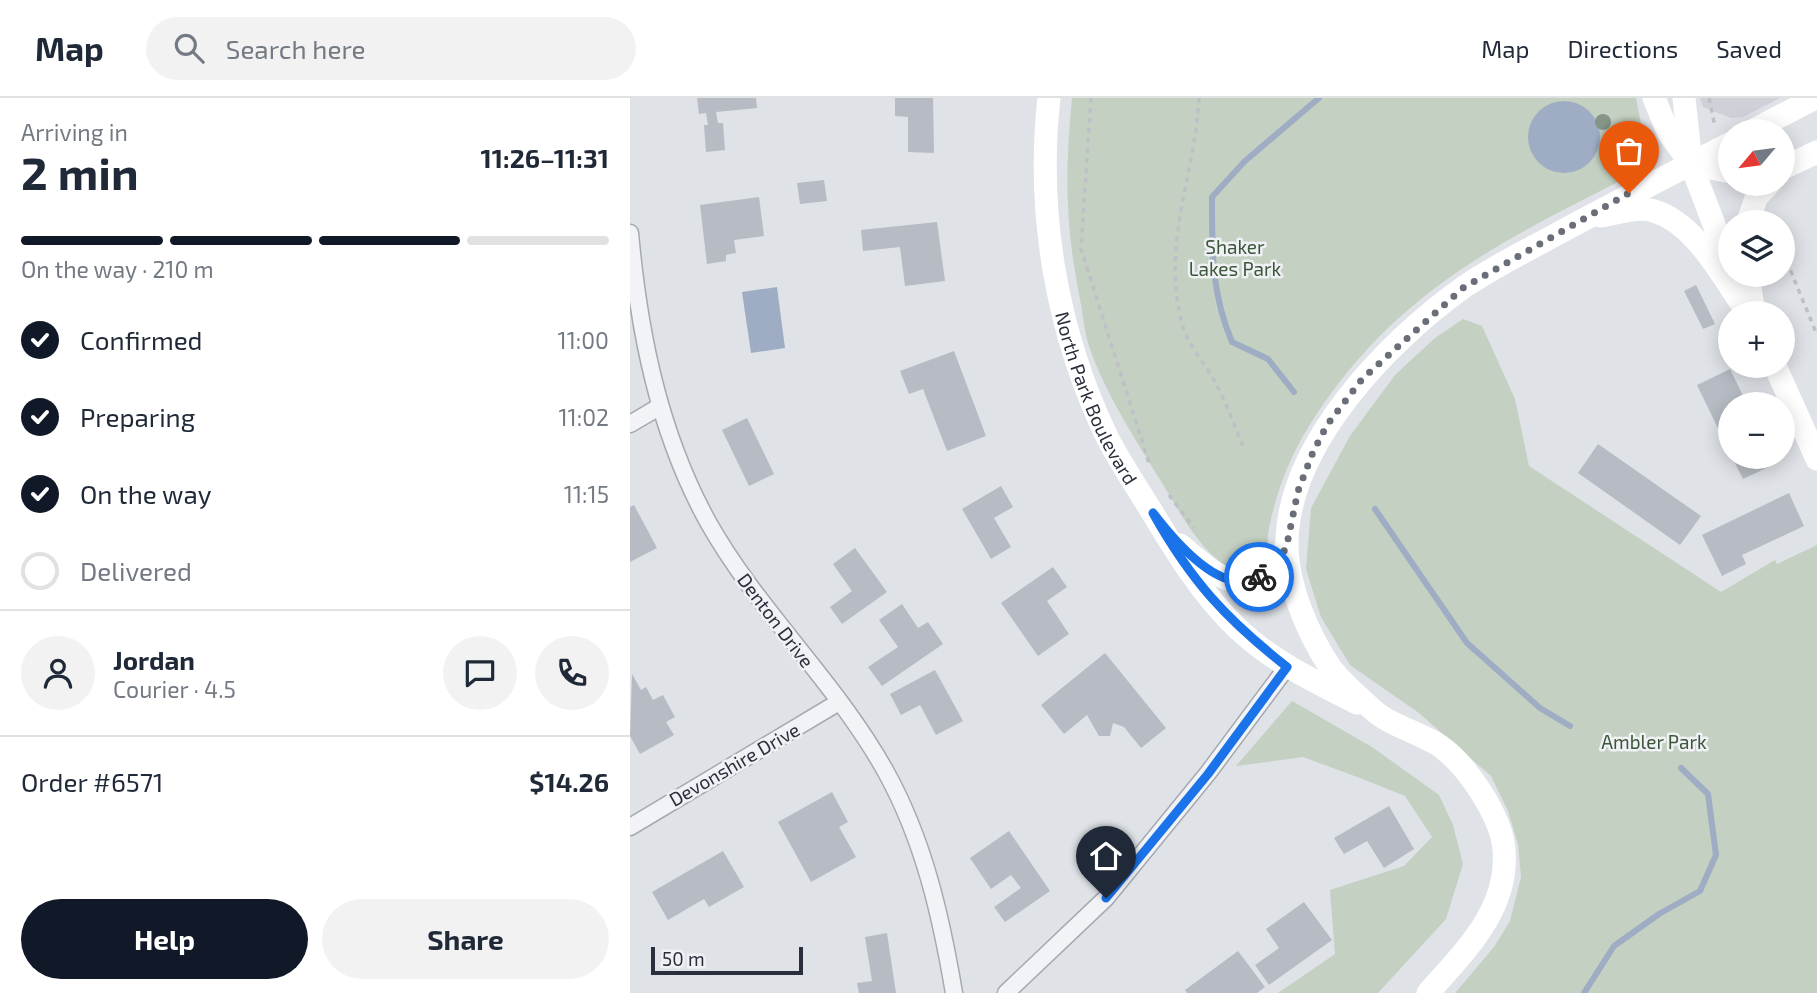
<!DOCTYPE html>
<meta charset="utf-8">
<style>
:root{--surface:#fff;--page:#f2f2f3;--text:#1f2937;--muted:#747a83;--line:#e0e1e3;--accent:#111827}
body{margin:0;font-family:"Exo 2",sans-serif;background:var(--page);color:var(--text);height:100vh;display:flex;flex-direction:column;font-size:26px;white-space:nowrap}
*{box-sizing:border-box;margin:0}
p{font-size:23px;color:var(--muted)}
.icon{flex:none;width:38px;height:38px;fill:none;stroke:currentColor;stroke-width:2;stroke-linecap:round;stroke-linejoin:round}
.map{position:relative;flex:1;overflow:hidden}
.details{display:flex;flex-direction:column;background:var(--surface);width:630px}
.details>*{flex:none}
.needle{width:46px;rotate:241deg}
.fabs{position:absolute;left:1088px;top:21px;display:grid;gap:14px}
.fabs a{display:grid;place-items:center;width:77px;height:77px;border-radius:50%;background:var(--surface);box-shadow:0 4px 18px #0003;font-size:35px}
.scale{position:absolute;left:21px;bottom:18px;width:152px;box-sizing:border-box;padding-left:7px;border:4px solid #2a2f3c;border-top:0;font-size:19px;line-height:24px;white-space:nowrap;color:#2a2f3c;-webkit-text-stroke:5px #eff1f5;paint-order:stroke}
.pin{position:absolute;display:grid;place-items:center;width:60px;height:60px;color:#fff;margin:-72px -30px;border-radius:50% 50% 50% 0;rotate:-45deg;box-shadow:0 0 7px #0007}
.pin .icon{rotate:45deg}
.courier{position:absolute;display:grid;place-items:center;width:70px;height:70px;margin:-35px;border:5px solid #1a73e8;border-radius:50%;background:#fff;color:#222;box-shadow:0 2px 9px #0007}
.overview em{font-style:normal;font-weight:700}
.overview div{display:flex;flex-direction:column-reverse}
.overview{display:flex;align-items:center;justify-content:space-between;height:119px;padding:0 21px}
h1{font-size:46px;font-weight:700;line-height:52px}
.bar{display:grid;grid-template-columns:repeat(4,1fr);gap:10px 7px;align-content:center;height:84px;padding:0 21px}
.bar i{height:9px;border-radius:5px;background:var(--line)}
.bar .selected{background:var(--accent)}
.bar p{grid-column:span 4}
.line{display:flex;align-items:center;gap:18px;padding:0 21px;border-top:2px solid var(--line)}
.line div{flex:1}
.round{display:grid;place-items:center;flex:none;width:74px;height:74px;border-radius:37px;background:var(--page)}
ol{padding:0 21px;list-style:none}
li{display:flex;align-items:center;gap:21px;height:77px}
li p{margin-inline-start:auto}
li .icon{padding:7px;border-radius:50%;background:var(--accent);color:#fff;stroke-width:4}
li:last-child{color:var(--muted)}
li i{width:38px;height:38px;border:4px solid var(--line);border-radius:50%}
.button{display:flex;gap:14px;margin-top:auto;padding:14px 21px}
.button a{flex:1;height:80px;border-radius:42px;background:var(--accent);color:#fff;font-size:28px;font-weight:700;line-height:80px;text-align:center}
.button a+a{background:var(--page);color:var(--text)}
header{display:flex;align-items:center;gap:42px;box-sizing:border-box;height:98px;padding:0 35px;background:var(--surface);border-bottom:2px solid var(--line)}
header strong{font-size:33px}
nav{display:flex;gap:38px;margin-inline-start:auto;font-size:24px}
.search{width:490px;height:63px;background:var(--page);display:flex;align-items:center;gap:18px;box-sizing:border-box;padding:0 24px;border-radius:38px;color:var(--muted);font-size:26px}
main{display:flex;flex:1;min-height:0}
.map>svg:first-child{display:block}
.built{fill:#ced1d8}
.green{fill:#c4d0c1}
.water{fill:#9eadc3}
.lines{fill:none;stroke-linecap:round;stroke-linejoin:round}
.stream{stroke:#9eadc3;stroke-width:6}
.building{fill:#b7bbc3}
.street-casing{stroke:#a5a9b0;stroke-width:19}
.path{stroke:#bec0c6;stroke-width:3.5;stroke-dasharray:5 5;stroke-linecap:butt}
.street{stroke:#f2f3f6;stroke-width:16}
.secondary{stroke:#fff;stroke-width:23}
.tree{fill:#859587}
.done{stroke:#696e78;stroke-width:7;stroke-dasharray:0 12.6}
.route{stroke:#1a73e8;stroke-width:9}
.labels{text-anchor:middle;dominant-baseline:central;stroke-width:5;stroke-linejoin:round;paint-order:stroke}
.park-label{font-size:19px;fill:#3c5639;stroke:#eff1f5}
.street-label{font-size:19px;fill:#2a2f3c;stroke:#eff1f5}
</style>
<header>
<strong>Map</strong>
<div class="search"><svg class="icon" aria-label="search" viewBox="0 0 24 24"><circle cx="10" cy="10" r="6"/><path d="M15 15l6 6"/></svg>Search here</div>
<nav><a>Map</a><a>Directions</a><a>Saved</a></nav>
</header>
<main>
<section class="details">
<div class="overview"><div><h1>2 min</h1><p>Arriving in</p></div><em>11:26–11:31</em></div>
<div class="bar"><i class="selected"></i><i class="selected"></i><i class="selected"></i><i></i><p>On the way · 210 m</p></div>
<ol>
<li><svg class="icon" aria-label="check" viewBox="0 0 24 24"><path d="M5 12l5 5 9-10"/></svg>Confirmed<p>11:00</p></li>
<li><svg class="icon" aria-label="check" viewBox="0 0 24 24"><path d="M5 12l5 5 9-10"/></svg>Preparing<p>11:02</p></li>
<li><svg class="icon" aria-label="check" viewBox="0 0 24 24"><path d="M5 12l5 5 9-10"/></svg>On the way<p>11:15</p></li>
<li><i></i>Delivered</li>
</ol>
<div class="line" style="height:126px"><a class="round"><svg class="icon" aria-label="person" viewBox="0 0 24 24"><circle cx="12" cy="8" r="4"/><path d="M4 21q1-7 8-7t8 7"/></svg></a><div><b>Jordan</b><p>Courier · 4.5</p></div><a class="round"><svg class="icon" aria-label="chat" viewBox="0 0 24 24"><path d="M4 5h16v11H9l-5 4z"/></svg></a><a class="round"><svg class="icon" aria-label="phone" viewBox="0 0 24 24"><path d="M5 4h4l2 5-3 2q2 4 5 5l2-3 5 2v4C11 20 4 13 5 4z"/></svg></a></div>
<div class="line" style="height:91px"><div>Order #6571</div><b>$14.26</b></div>
<div class="button"><a>Help</a><a>Share</a></div>
</section>
<div class="map">
<svg width="1187" height="895" viewBox="0 0 1187 895">
<rect width="100%" height="100%" fill="#dfe2e7"/>
<polygon class="built" points="1070,0 1150,0 1113,19 1101,20 1073,9"/>
<g class="green">
<path d="M442,0h564c6,33 16,60 -14,82 -131,66 -232,117 -313,246 -21,34 -34,69 -41,108 -1,10 2,23 -6,31 -4,4 -13,7 -19,10 -39,-16 -58,-54 -79,-89 -25,-41 -60,-94 -75,-140 -5,-15 -6,-32 -9,-47 -15,-75 -15,-126 -8,-201z"/>
<polygon points="833,221 852,228 885,301 899,368 1091,494 1145,462 1147,466 1187,447 1187,895 825,895 864,849 880,823 891,779 888,746 878,713 861,678 789,615 720,567 691,519 676,471 681,410 720,338 765,277 805,240"/>
<polygon points="662,603 742,649 809,697 823,727 833,766 816,821 748,895 648,895 705,856 700,792 774,768 802,739 775,698 730,680 673,659 606,668"/>
</g>
<g class="water">
<circle cx="934" cy="39" r="36"/>
<polygon points="147,189 155,250 121,255 112,194"/>
</g>
<g class="lines">
<g class="stream">
<path d="M664,294l-26,-33 -36,-17c-21,-50 -20,-91 -20,-145l33,-36 74,-63"/>
<polyline points="745,411 837,545 910,610 940,628"/>
<polyline points="954,895 984,848 1029,816 1070,793 1086,757 1078,696 1051,670"/>
</g>
</g>
<g class="building">
<polygon points="67,0 126,0 127,10 86,14 88,25 93,25 95,52 76,54 74,27 78,27 76,15 69,16"/>
<polygon points="265,0 303,0 304,55 278,54 278,19 265,18"/>
<polygon points="194,82 197,103 170,106 167,85"/>
<polygon points="129,99 134,138 104,142 106,155 96,157 96,163 77,166 70,107"/>
<polygon points="307,124 315,183 275,188 270,149 233,153 231,132"/>
<polygon points="1066,187 1085,226 1073,231 1054,193"/>
<polygon points="324,253 356,338 317,353 293,291 279,296 270,273"/>
<polygon points="1100,271 1117,306 1101,306 1101,357 1067,287"/>
<polygon points="117,320 144,376 119,388 92,332"/>
<polygon points="968,346 1071,418 1050,447 948,375"/>
<polygon points="1102,359 1142,359 1145,366 1113,381"/>
<polygon points="371,388 383,409 364,420 381,449 361,461 332,411"/>
<polygon points="1159,395 1174,428 1112,457 1116,466 1092,478 1072,437"/>
<polygon points="4,407 27,450 0,464 0,409"/>
<polygon points="225,450 257,494 212,526 200,509 222,493 203,466"/>
<polygon points="423,469 437,489 417,503 439,536 408,558 371,505"/>
<polygon points="272,506 288,530 298,524 313,546 252,588 238,569 268,549 249,522"/>
<polygon points="475,555 536,630 511,650 494,629 483,625 480,638 469,638 457,617 434,636 411,607"/>
<polygon points="305,572 333,623 306,637 290,607 271,617 260,596"/>
<polygon points="2,576 11,592 16,589 23,602 33,597 45,619 36,624 44,637 10,656 0,638"/>
<polygon points="202,694 218,724 209,729 226,759 181,784 148,724"/>
<polygon points="759,708 784,751 754,770 737,743 714,756 704,740"/>
<polygon points="379,733 420,793 375,824 364,809 391,790 381,777 361,791 340,760"/>
<polygon points="93,753 114,789 79,809 74,801 38,822 22,794"/>
<polygon points="674,804 702,842 639,887 625,867 649,850 636,831"/>
<polygon points="257,835 266,895 229,895 227,885 242,883 235,839"/>
<polygon points="608,853 635,889 627,895 557,895 555,892"/>
</g>
<g class="lines">
<g class="street-casing">
<g id="street">
<path d="M0,135c9,100 29,200 78,289 50,89 128,160 178,250 38,69 55,144 68,221"/>
<polyline points="0,326 29,309"/>
<polyline points="0,729 209,604"/>
<polyline points="376,895 476,800 578,675 657,569"/>
</g>
</g>
<g class="path">
<polyline points="461,0 451,151 520,368"/>
<path d="M569,0c-4,79 -38,144 -17,226 5,19 22,39 32,56 12,21 20,46 30,68"/>
<polyline points="1079,0 1085,29"/>
<polyline points="1153,154 1187,237"/>
<polyline points="539,397 564,430"/>
</g>
<use href="#street" class="street"/>
<g class="secondary">
<path id="s1" d="M419,0c-13,115 8,236 59,341 13,25 29,48 44,73 25,41 49,81 84,115 35,34 78,54 121,76"/>
<polyline points="1024,0 1038,34 1061,66"/>
<polyline points="1054,0 1061,66 1101,171"/>
<polyline points="1122,33 1185,0"/>
<polyline points="1061,66 1101,74"/>
<polyline points="1153,70 1187,54"/>
<path d="M971,118c16,-3 37,-10 53,-5 43,13 69,68 94,102"/>
<polyline points="1118,124 1126,100 1139,86"/>
<polyline points="1118,177 1124,215"/>
<polyline points="1145,268 1187,361"/>
<path d="M550,447c23,18 49,49 80,31 15,-9 21,-16 27,-32"/>
<path d="M798,895c36,-41 81,-83 76,-143 -2,-33 -37,-85 -64,-104 -21,-14 -50,-20 -68,-37 -14,-13 -31,-27 -42,-42 -22,-33 -43,-82 -43,-123 0,-99 101,-203 177,-257 29,-20 62,-36 93,-53 57,-31 116,-61 174,-91"/>
</g>
</g>
<g class="tree">
<circle cx="973" cy="24" r="8"/>
<circle cx="990" cy="40" r="8"/>
</g>
<g class="lines">
<polyline class="done" points="629,479 649,465 657,446 668,393 683,354 697,327 732,281 833,190 999,95"/>
<path class="route" d="M476,800l102,-124 79,-107c-61,-48 -96,-86 -134,-154 20,26 68,85 106,64"/>
</g>
<g class="labels">
<g class="park-label">
<text x="605" y="148">Shaker<tspan x="605" dy="22">Lakes Park</tspan></text>
<text x="1024" y="643">Ambler Park</text>
</g>
<g class="street-label">
<text stroke="none"><textPath href="#s1" startOffset="308">North Park Boulevard</textPath></text>
<text transform="translate(146 522) rotate(53)">Denton Drive</text>
<text transform="translate(104 666) rotate(-30)">Devonshire Drive</text>
</g>
</g>
</svg>
<div class="fabs">
<a><svg class="needle" viewBox="-14 -14 28 28"><path d="M0-13l5 13h-10z" fill="#e53935"/><path d="M0 13l5-13h-10z" fill="#747a83"/></svg></a>
<a><svg class="icon" aria-label="layers" viewBox="0 0 24 24"><path d="M12 4l9 5-9 5-9-5zM3 14l9 5 9-5"/></svg></a>
<a>+</a>
<a>−</a>
</div>
<div class="scale">50 m</div>
<div class="pin" style="left:999px;top:95px;background:#ea580c"><svg class="icon" aria-label="bag" viewBox="0 0 24 24"><path d="M5 8h14l-1 12H6zM9 8a3 3 0 0 1 6 0"/></svg></div>
<div class="pin" style="left:476px;top:800px;background:#1f2937"><svg class="icon" aria-label="home" viewBox="0 0 24 24"><path d="M3 11l9-7 9 7M6 9v11h12V9"/></svg></div>
<div class="courier" style="left:629px;top:479px"><svg class="icon" aria-label="bike" viewBox="0 0 24 24"><circle cx="6" cy="16" r="4"/><circle cx="18" cy="16" r="4"/><path d="M6 16l4-8h5l3 8M10 8l3 8H6M13 5h3"/></svg></div>
</div>
</main>
